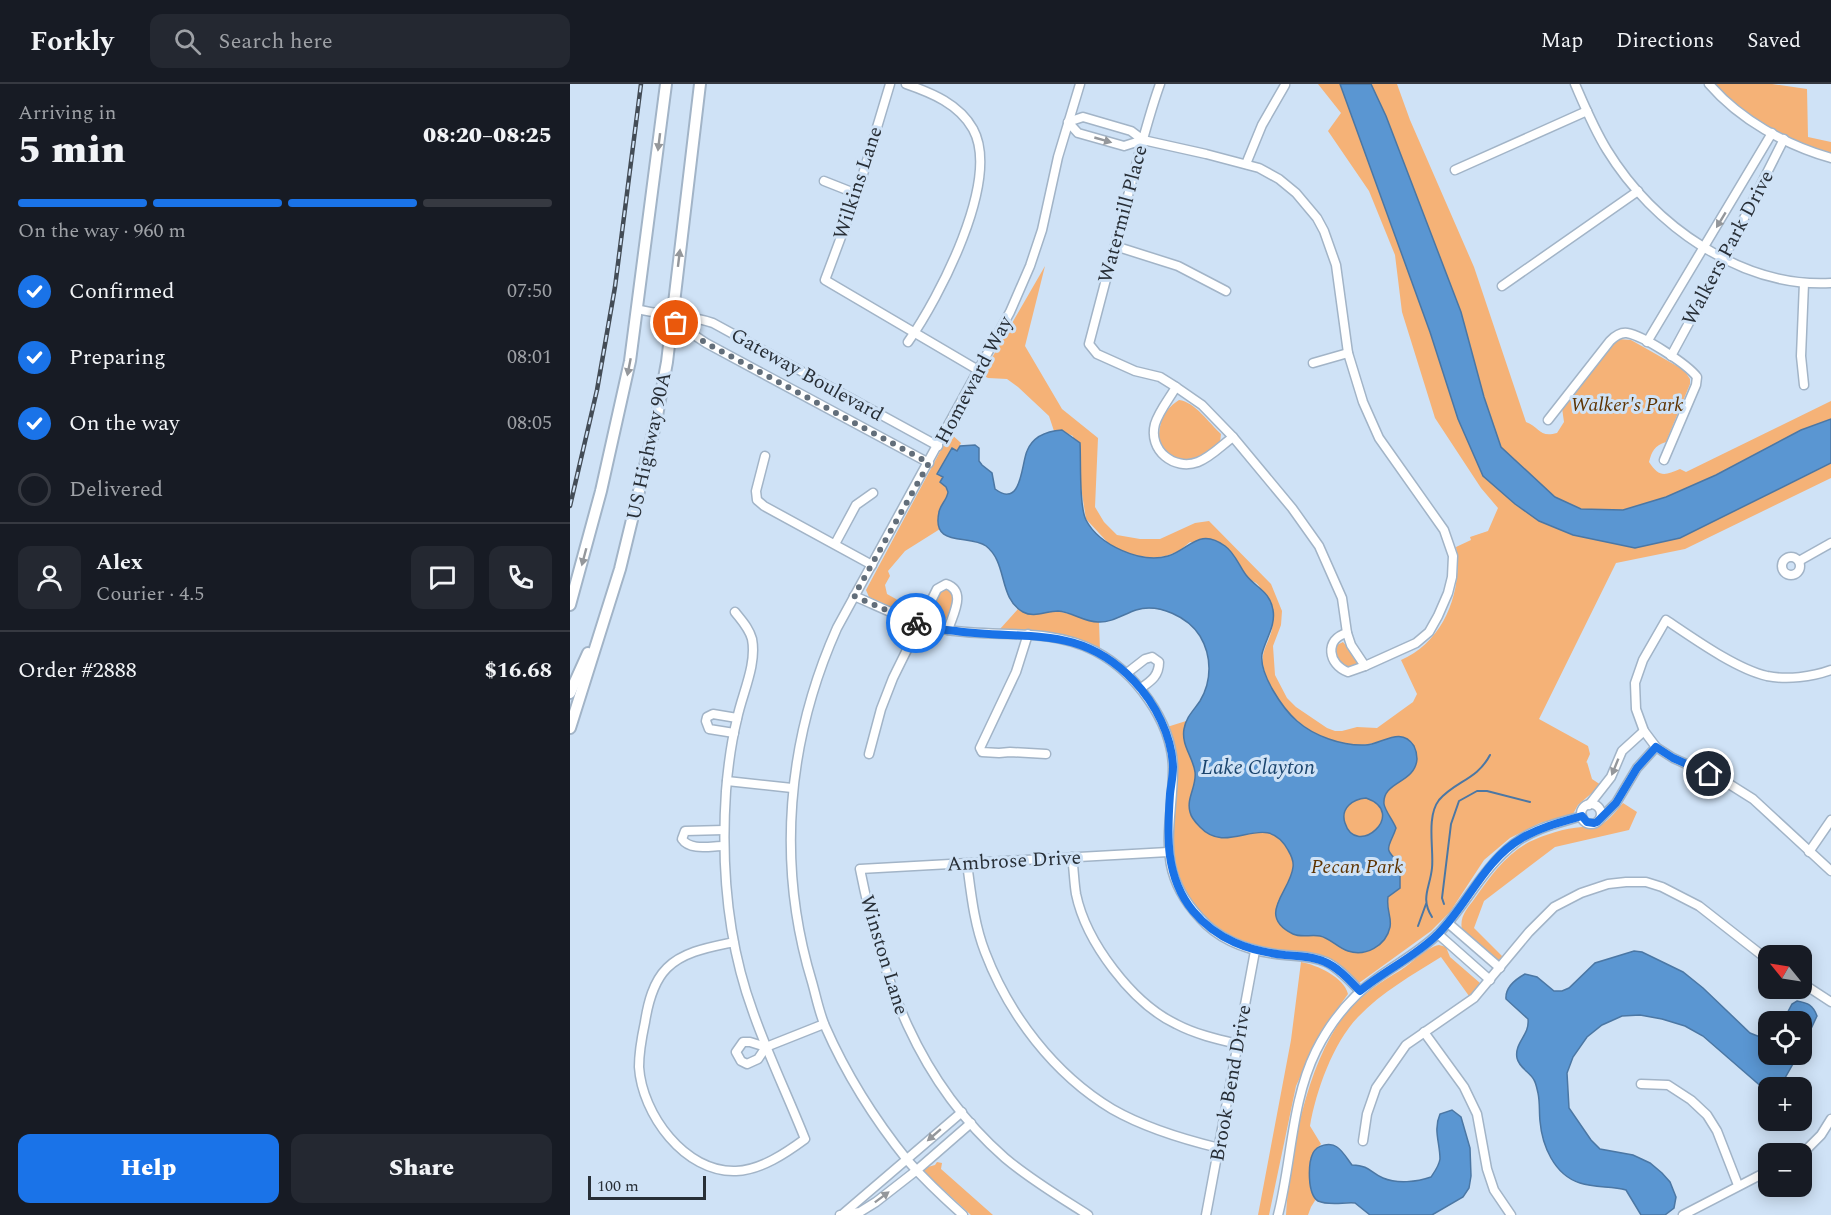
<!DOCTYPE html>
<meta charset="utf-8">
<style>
:root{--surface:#171b24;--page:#242831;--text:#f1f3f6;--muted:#9ea1a6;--line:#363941;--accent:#1a73e8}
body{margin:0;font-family:Spectral,serif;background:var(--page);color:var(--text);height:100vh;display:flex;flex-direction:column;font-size:22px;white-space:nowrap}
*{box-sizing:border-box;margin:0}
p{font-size:20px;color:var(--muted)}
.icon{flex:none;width:33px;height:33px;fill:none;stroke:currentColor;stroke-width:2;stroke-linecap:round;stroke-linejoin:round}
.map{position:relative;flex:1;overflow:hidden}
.panel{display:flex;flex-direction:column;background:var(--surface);width:570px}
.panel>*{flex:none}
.needle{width:39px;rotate:300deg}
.tools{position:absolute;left:1188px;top:861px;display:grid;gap:12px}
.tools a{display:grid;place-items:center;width:54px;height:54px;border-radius:12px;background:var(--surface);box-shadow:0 3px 15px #0003;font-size:30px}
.scale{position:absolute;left:18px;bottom:15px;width:118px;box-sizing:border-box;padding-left:6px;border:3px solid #282f37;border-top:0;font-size:16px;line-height:21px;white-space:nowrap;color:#282f37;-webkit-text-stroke:4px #cfe2f6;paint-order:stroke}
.pin{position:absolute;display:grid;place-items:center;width:51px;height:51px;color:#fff;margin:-26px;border:3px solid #fff;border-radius:50%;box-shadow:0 2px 6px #0007}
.courier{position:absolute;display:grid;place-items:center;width:60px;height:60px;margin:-30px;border:4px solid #1a73e8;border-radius:50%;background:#fff;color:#222;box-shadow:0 2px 8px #0007}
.headline em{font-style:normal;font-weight:800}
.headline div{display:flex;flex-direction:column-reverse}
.headline{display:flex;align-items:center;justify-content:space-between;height:102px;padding:0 18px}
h1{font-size:39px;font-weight:800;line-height:45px}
.bar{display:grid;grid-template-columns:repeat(4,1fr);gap:9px 6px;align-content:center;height:72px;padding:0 18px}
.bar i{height:8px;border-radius:4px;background:var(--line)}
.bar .active{background:var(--accent)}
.bar p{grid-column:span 4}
.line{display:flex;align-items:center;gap:15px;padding:0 18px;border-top:2px solid var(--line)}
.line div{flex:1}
.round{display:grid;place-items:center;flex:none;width:63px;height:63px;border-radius:12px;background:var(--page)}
ol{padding:0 18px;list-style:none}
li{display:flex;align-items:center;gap:18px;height:66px}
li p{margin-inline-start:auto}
li .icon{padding:6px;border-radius:50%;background:var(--accent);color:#fff;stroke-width:4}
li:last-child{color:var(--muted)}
li i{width:33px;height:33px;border:3px solid var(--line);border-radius:50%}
.button{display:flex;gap:12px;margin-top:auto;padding:12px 18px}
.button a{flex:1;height:69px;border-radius:12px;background:var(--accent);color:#fff;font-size:24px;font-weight:800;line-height:69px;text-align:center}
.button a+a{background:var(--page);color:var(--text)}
header{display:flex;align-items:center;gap:36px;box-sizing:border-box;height:84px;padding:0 30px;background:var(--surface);border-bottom:2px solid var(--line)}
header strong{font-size:28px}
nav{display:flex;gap:33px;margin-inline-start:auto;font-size:21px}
.search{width:420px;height:54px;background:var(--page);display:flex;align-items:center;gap:15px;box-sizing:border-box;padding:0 21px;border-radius:12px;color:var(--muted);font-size:22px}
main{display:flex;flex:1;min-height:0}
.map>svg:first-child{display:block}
.green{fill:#f5b277}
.water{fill:#5a96d2;stroke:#4b77a4;stroke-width:1.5;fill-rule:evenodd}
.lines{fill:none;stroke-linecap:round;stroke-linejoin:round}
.stream{stroke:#4b77a4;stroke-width:2}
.minor-casing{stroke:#a2b4c7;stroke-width:11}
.major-casing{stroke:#a2b4c7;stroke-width:14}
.minor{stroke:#fff;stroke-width:8}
.major{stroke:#fff;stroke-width:10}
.rail-casing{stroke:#434c56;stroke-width:4.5}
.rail{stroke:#cfe2f6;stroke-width:2;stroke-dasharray:7;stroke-linecap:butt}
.oneway{fill:#94979b}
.done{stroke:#626e7a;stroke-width:6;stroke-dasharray:0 10.8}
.route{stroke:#1a73e8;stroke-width:8}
.labels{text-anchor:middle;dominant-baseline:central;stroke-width:6;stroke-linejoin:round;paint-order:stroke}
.street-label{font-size:20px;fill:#282f37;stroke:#cfe2f6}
.park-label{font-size:20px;font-style:italic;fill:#5d3300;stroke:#cfe2f6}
.water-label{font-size:21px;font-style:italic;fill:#1b456e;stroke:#cfe2f6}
</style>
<header>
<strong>Forkly</strong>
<div class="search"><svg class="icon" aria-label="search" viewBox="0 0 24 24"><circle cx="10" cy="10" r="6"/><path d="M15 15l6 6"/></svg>Search here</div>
<nav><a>Map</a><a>Directions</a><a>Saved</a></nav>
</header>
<main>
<section class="panel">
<div class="headline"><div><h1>5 min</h1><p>Arriving in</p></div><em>08:20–08:25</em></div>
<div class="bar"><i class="active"></i><i class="active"></i><i class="active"></i><i></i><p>On the way · 960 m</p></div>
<ol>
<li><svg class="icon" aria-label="check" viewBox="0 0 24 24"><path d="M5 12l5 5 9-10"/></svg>Confirmed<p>07:50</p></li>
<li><svg class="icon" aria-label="check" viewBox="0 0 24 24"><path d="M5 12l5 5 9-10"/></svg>Preparing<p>08:01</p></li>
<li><svg class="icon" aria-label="check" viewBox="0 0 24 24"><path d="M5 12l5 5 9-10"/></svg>On the way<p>08:05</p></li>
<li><i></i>Delivered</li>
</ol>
<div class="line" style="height:108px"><a class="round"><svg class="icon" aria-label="person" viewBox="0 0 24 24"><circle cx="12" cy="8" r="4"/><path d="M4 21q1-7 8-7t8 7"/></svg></a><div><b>Alex</b><p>Courier · 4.5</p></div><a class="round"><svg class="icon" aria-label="chat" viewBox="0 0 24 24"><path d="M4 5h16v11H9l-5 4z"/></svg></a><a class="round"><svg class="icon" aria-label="phone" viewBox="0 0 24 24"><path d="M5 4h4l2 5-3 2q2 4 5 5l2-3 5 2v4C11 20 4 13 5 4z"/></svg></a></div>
<div class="line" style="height:78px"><div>Order #2888</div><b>$16.68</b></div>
<div class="button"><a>Help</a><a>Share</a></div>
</section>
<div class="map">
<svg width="1261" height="1131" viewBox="0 0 1261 1131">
<rect width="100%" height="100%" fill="#cfe2f6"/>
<g class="green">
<path d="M748,0h79l13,36 64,147 52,155c14,5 13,16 31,11l7,-11 -2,-14 50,-65 6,-4 13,1 53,30 6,9v5l-24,58c-12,4 -14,9 -17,20 10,15 15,14 31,7l6,3 145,-71v77l-146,71 -69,14 -77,156 49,27 2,8 -4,9 1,-1 5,17 9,6 -23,20 -5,9 -33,9 -30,15 -26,22 -34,52 -19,19 -72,52 -5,-2 -24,-19 -90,-18 -34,-23 -19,-22 -10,-22 -5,-25 3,-59 -8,-66 35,-11 115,61 63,-36c-49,18 -108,-28 -117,-77 -3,-15 12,-29 9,-43 -2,-10 -7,-27 -13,-35 -2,-4 -8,-5 -11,-8 -6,-6 -10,-16 -15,-23l-43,-13 -11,9 -13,5 -14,2 -23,-4 -18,-8 -25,-27 -13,-83 -11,-5h-8l-5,-15 -31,-29 -11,-8 -19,-1 -6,-3 63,-109 -20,80 37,63 36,29 -3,69 9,15 13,13 23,4h20l35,-16 14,-2 62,63 11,27 -1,14 -8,21 2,29 12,23 9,9 31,21 8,3h7l15,-4 20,1 36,-26 4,-8 -16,-34c43,-19 62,-68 55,-113l15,-7 -1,-3 18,-6 10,-23 -17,-20 -46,-70 -33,-106 -7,-57 -26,-64 -41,-60 13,-18z"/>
<polygon points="1142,0 1202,0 1237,5 1238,53 1261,58 1261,72 1236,65 1180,33"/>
<path d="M609,316c16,2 30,23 42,34l-1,9 -27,19 -13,1 -20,-15c-3,-19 1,-37 19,-48z"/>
<path d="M380,349l11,10 -4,8 -5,-3 -14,26 5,3c2,4 4,10 5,14 2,13 -15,17 -8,38l-35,22 -17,20 2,5 -5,9 2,9 32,18 -4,6 -46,-21 -3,-7z"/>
<path d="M379,504l4,3c2,11 -3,27 -12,33l-8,-1 -4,-6c2,-10 8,-27 20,-29z"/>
<path d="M448,525c15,11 27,0 43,3 13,2 24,8 38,10l1,28c-36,-18 -61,-18 -100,-21z"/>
<polygon points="773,558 789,577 786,582 779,584 769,578 764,569 767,561"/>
<path d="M1053,719l14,9 -8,18 -74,17 -71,54 -10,27 32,32 -6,1 -6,-1 -32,-30c-3,-14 6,-22 13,-32 15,-21 30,-43 54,-56 15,-7 36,-14 53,-15 5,-1 9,1 13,0 12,-3 20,-15 28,-24z"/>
<path d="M869,861l7,2 4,10 30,26 1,3 -8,10h-4l-28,-39c-29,18 -59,35 -83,60 -25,26 -42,74 -48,109l11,18 -8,9 -3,36 6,10 -5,8 -3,8h-22c4,-62 21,-154 61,-203 15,-18 35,-31 54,-42 11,-7 26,-23 38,-25z"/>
<path d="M731,878c16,3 43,15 47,32l-26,36 -26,56 -27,129h-11l33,-175z"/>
<polygon points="367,1078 372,1079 371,1085 423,1131 401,1131 354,1088 354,1084 365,1081"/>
</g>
<g class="water">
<polygon points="770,0 801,0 816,32 891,228 914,313 931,363 985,413 1011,425 1053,426 1096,413 1146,391 1231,346 1261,335 1261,379 1110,454 1065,464 1003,451 969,437 945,420 913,392 888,335 860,248"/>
<path d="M492,346l18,13c1,17 -1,63 6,77 13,25 55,44 82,36 22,-7 31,-29 57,-10 10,7 14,20 21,29 10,13 24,16 27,35 3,16 -8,30 -11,44 -3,20 21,55 35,67 17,15 45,25 68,24 16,0 36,-20 49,1 2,4 3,9 3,13 -2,25 -35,22 -33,45 1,7 9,16 12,24 -6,19 -15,20 4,35v25l-12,9c-2,13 4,20 2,30 -4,19 -25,30 -42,24 -10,-3 -18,-13 -28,-15 -9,-2 -18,2 -27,-2 -38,-19 -2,-43 0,-67 1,-6 -2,-12 -5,-17 -23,-42 -59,8 -88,-23 -4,-4 -9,-10 -10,-15 -4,-14 7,-26 5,-40 -2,-15 -14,-27 -11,-43 2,-12 10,-19 16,-28 12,-20 12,-45 0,-65 -12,-19 -41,-33 -64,-26 -12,4 -25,13 -38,12 -14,0 -26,-10 -40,-11 -12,0 -24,7 -35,1 -25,-14 -15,-49 -37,-66 -17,-12 -55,2 -47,-34 1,-7 8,-12 9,-20l-2,-5 -6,-5 3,-5 -6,-3 15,-26 5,3 3,-5 15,-1 4,3v13l3,4 10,8 3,16c27,20 26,-24 32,-38 6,-15 20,-20 35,-21zM796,714c43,15 -10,61 -21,25 -5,-15 8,-24 21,-25z"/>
<path d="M1064,867l8,1 41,20 20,16 47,45 10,4 8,-2v19l30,1 -17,30c-5,4 -12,4 -18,3l-60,-52 -18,-10 -23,-7 -22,-4 -18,1 -20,9 -15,12 -14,20 -6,16 2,35 22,32 9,9 33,6 17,8 12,10 8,9 6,15 -2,11 -9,7h-24l-15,-25c-15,-4 -31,-2 -46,-7 -26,-8 -38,-38 -40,-62 -1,-9 0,-19 -2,-28 -1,-4 -2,-10 -4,-13 -4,-8 -15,-12 -17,-22 -3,-15 13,-23 11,-39l-22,-20c-1,-12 10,-20 19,-25l12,3 17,14h8l7,-3 26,-25z"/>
<path d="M1227,917c11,2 16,4 20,15l-15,32v-26l-19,-1 9,-17z"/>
<path d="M882,1026l9,7 9,31 1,28 -2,12 -6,9 -31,18h-62l-15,-12c-11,-1 -26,3 -37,-2 -11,-7 -10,-38 -5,-48 4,-8 17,-11 24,-6 6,4 11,13 15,18 19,1 17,7 31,13 14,6 34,4 48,-1 4,-6 8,-11 9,-18 0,-16 -7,-29 0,-45z"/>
</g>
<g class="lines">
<g class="stream">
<polyline points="874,820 872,814 881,740 889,717 907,707 917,707 960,718"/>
<path d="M862,833c-12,-19 -2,-29 0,-49 2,-19 -6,-51 7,-68 16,-19 38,-20 51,-45"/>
<polyline points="848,842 856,820"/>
</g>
<g class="minor-casing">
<g id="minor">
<polyline points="320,0 287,110 255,196 408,286"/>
<path d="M336,0c26,9 53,20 67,45 28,51 -34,169 -65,213"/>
<path d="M1005,0c10,23 19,45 32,66 46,75 134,138 224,133"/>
<path d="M1139,0c31,36 77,61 122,74"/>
<path d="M573,56l-19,6 -46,-13 -10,-11 15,-5 48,14 12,9 63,14 53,14 20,11 17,14 21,25 7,13 12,34 12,88 15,49 16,36 65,92 9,26 -1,21 -4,16 -10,23 -9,16 -13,11 -51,23 -14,-21 -4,-12 -5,-35 -23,-52 -27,-38 -59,-71 -31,-32 -26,-18 -16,-10 -25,-6 -38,-17 -8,-10c12,-47 25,-94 37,-141 11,-40 20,-80 34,-119"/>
<polyline points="676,80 692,41 715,1"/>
<polyline points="885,86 1017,27"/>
<polyline points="254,97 287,110"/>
<polyline points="545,162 608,182 656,207"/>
<polyline points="1234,199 1231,272 1234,301"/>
<polyline points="932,202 1068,107"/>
<path d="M67,225c26,7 50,5 76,14l225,123"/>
<polyline points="102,232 106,239 136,259 359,379"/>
<polyline points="1077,258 1202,49"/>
<polyline points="1101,272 1154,174 1214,55"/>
<polyline points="743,279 778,269"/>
<path d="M606,303c-7,12 -17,24 -21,37 -7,26 19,47 43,38 13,-5 24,-17 35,-25"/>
<path d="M978,336l62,-79c5,-5 10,-9 17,-8 17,3 60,31 70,44l-1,8 -32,75"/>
<polyline points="195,372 186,407 187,416 194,422 302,481"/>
<polyline points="265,460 286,421 303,409"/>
<circle cx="1221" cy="482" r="9"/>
<polyline points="1229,477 1261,459"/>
<path d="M284,512c31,13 60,29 94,34 49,8 102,-3 147,21 40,21 77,70 78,117 0,59 -20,100 27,150 22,25 53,34 85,37 13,1 28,1 41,7 13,6 24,19 34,29"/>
<path d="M777,549c-23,6 -19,32 1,39l17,-6"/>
<polyline points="458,550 446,588 410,664 412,668 429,669 440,668 476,670"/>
<path d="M1261,586c-19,7 -44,10 -64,6 -31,-7 -74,-38 -101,-56l-23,40 -8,23 1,26 8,22 12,16 17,11 53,24 27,17 78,72"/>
<path d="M557,589l18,-14 7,-2 7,5c0,14 -8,19 -18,26"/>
<polyline points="164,649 139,645 136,637 137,633 143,630 167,634"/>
<path d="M299,670l12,-45 12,-31 44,-89 9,-5c21,7 7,30 2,46"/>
<polyline points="157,697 222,704"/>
<circle cx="1021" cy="730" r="10"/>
<polyline points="1019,721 1041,693 1052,667 1074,647"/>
<polyline points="1030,735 1046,719 1067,684 1086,663"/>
<path d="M153,762c-12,0 -33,5 -41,-7l3,-8 39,-1"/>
<polyline points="1239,768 1261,736"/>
<path d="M502,773c2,13 2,25 4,37 10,48 56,109 100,130 19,10 40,15 62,20"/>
<path d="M397,779c4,30 7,61 18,89 24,63 69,122 127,157 33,19 70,30 107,39"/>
<polyline points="878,839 930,884"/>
<polyline points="868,850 920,896"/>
<path d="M164,858c-23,5 -50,9 -67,26 -14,14 -19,35 -22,54 -3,14 -6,30 -6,45 3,47 46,106 97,104 25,-1 50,-18 69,-32 -17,-43 -37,-84 -52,-127 -26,-71 -32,-146 -27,-221 2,-24 5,-48 11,-72 5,-25 20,-54 15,-80 -3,-11 -10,-18 -17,-27"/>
<polyline points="1232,899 1261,918"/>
<polyline points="854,948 894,1003 907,1030 917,1085 924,1106 941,1131"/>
<polygon points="173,958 180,958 196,963 188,975 177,980 171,977 166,968"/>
<polyline points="196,963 254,940"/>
<polyline points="1071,1000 1098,1001 1121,1016 1137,1031 1147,1047 1168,1101"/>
<polyline points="793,1057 797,1030 806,1004 836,961 904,914 959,848 984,823 1011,809 1038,800 1056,798 1076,798 1092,803 1129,822 1198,876"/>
<polyline points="1232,1070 1251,1051 1261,1035"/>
<polyline points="274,1129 392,1028"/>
<polyline points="270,1131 290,1128 306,1118 347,1086 401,1039"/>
<path d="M393,1131c-19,-17 -38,-35 -55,-54 -33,-41 -62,-87 -83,-135 -6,-14 -9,-30 -13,-44 -36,-118 -25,-242 25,-354l173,-316 20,-46 12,-36 16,-73 22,-73"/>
<path d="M518,1131c-28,-18 -57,-35 -83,-57 -88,-77 -123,-179 -145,-289l308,-17"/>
<polyline points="636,1131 685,867"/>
<path d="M708,1131c14,-54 13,-113 38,-164 15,-30 36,-56 64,-75 20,-14 42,-26 59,-43 27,-28 44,-66 76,-90 19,-15 44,-20 67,-27"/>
<polyline points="1113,1131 1198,1087"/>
</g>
</g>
<g class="major-casing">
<g id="major">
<polyline points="0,521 31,407 60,277 96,0"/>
<polyline points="0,609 18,569"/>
<polyline points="0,644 50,485 86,337 97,278 130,0"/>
</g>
</g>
<use href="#minor" class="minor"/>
<use href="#major" class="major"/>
<g class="rail-casing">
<polyline id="rail" points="0,422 27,306 45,203 71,0"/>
</g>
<use href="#rail" class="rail"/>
</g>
<defs><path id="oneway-solid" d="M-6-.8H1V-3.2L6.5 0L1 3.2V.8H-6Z" transform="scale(1.5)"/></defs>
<g class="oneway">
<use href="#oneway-solid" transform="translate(533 56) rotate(16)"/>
<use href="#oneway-solid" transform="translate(89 58) rotate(97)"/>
<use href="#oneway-solid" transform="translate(1151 136) rotate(121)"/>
<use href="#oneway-solid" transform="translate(109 174) rotate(-83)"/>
<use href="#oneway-solid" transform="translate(59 283) rotate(101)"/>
<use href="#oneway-solid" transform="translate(14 473) rotate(105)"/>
<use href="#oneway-solid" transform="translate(1045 683) rotate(112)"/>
<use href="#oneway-solid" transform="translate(364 1051) rotate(139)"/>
<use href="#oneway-solid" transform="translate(312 1113) rotate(-37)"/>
</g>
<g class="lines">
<polyline class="done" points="106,239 136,259 359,379 284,512 346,539"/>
<path class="route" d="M346,539c12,5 26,7 40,8 69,10 123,-8 178,50 21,22 38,55 39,86 0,9 -2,18 -3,27 -3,42 -5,83 23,117 24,29 56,40 92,44 13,1 28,1 40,7 14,6 25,19 35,29 25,-21 55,-34 78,-57 30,-30 46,-74 84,-96 19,-11 39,-16 60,-22l5,6 7,1 3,-1 19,-19 21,-35 19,-21 17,11 36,16"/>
</g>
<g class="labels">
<g class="street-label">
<text transform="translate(288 99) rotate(-72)">Wilkins Lane</text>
<text transform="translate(553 130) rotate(-75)">Watermill Place</text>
<text transform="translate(1158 164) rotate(-62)">Walkers Park Drive</text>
<text transform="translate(237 291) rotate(29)">Gateway Boulevard</text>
<text transform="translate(404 296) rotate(-62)">Homeward Way</text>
<text transform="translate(79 362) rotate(-78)">US Highway 90A</text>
<text transform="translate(444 777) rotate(-3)">Ambrose Drive</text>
<text transform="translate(314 871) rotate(73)">Winston Lane</text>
<text transform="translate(661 999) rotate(-80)">Brook Bend Drive</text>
</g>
<g class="park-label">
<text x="1057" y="321">Walker's Park</text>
<text x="787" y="783">Pecan Park</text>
</g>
<g class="water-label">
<text x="688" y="684">Lake Clayton</text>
</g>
</g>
</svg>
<div class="tools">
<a><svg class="needle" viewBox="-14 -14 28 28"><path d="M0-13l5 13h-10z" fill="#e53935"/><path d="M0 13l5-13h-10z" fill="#9ea1a6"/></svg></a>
<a><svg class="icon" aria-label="locate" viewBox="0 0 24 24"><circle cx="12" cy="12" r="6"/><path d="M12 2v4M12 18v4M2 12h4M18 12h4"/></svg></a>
<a>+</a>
<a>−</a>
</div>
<div class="scale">100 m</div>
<div class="pin" style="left:106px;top:239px;background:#ea580c"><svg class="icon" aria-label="bag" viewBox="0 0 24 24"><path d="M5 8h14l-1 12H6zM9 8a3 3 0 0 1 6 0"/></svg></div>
<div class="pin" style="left:1139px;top:690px;background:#1f2937"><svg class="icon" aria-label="home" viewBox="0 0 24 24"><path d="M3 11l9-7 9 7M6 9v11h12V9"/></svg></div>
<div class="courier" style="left:346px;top:539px"><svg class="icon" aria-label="bike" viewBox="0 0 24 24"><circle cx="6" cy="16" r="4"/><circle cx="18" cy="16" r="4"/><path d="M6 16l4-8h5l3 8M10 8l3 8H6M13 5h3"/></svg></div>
</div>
</main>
